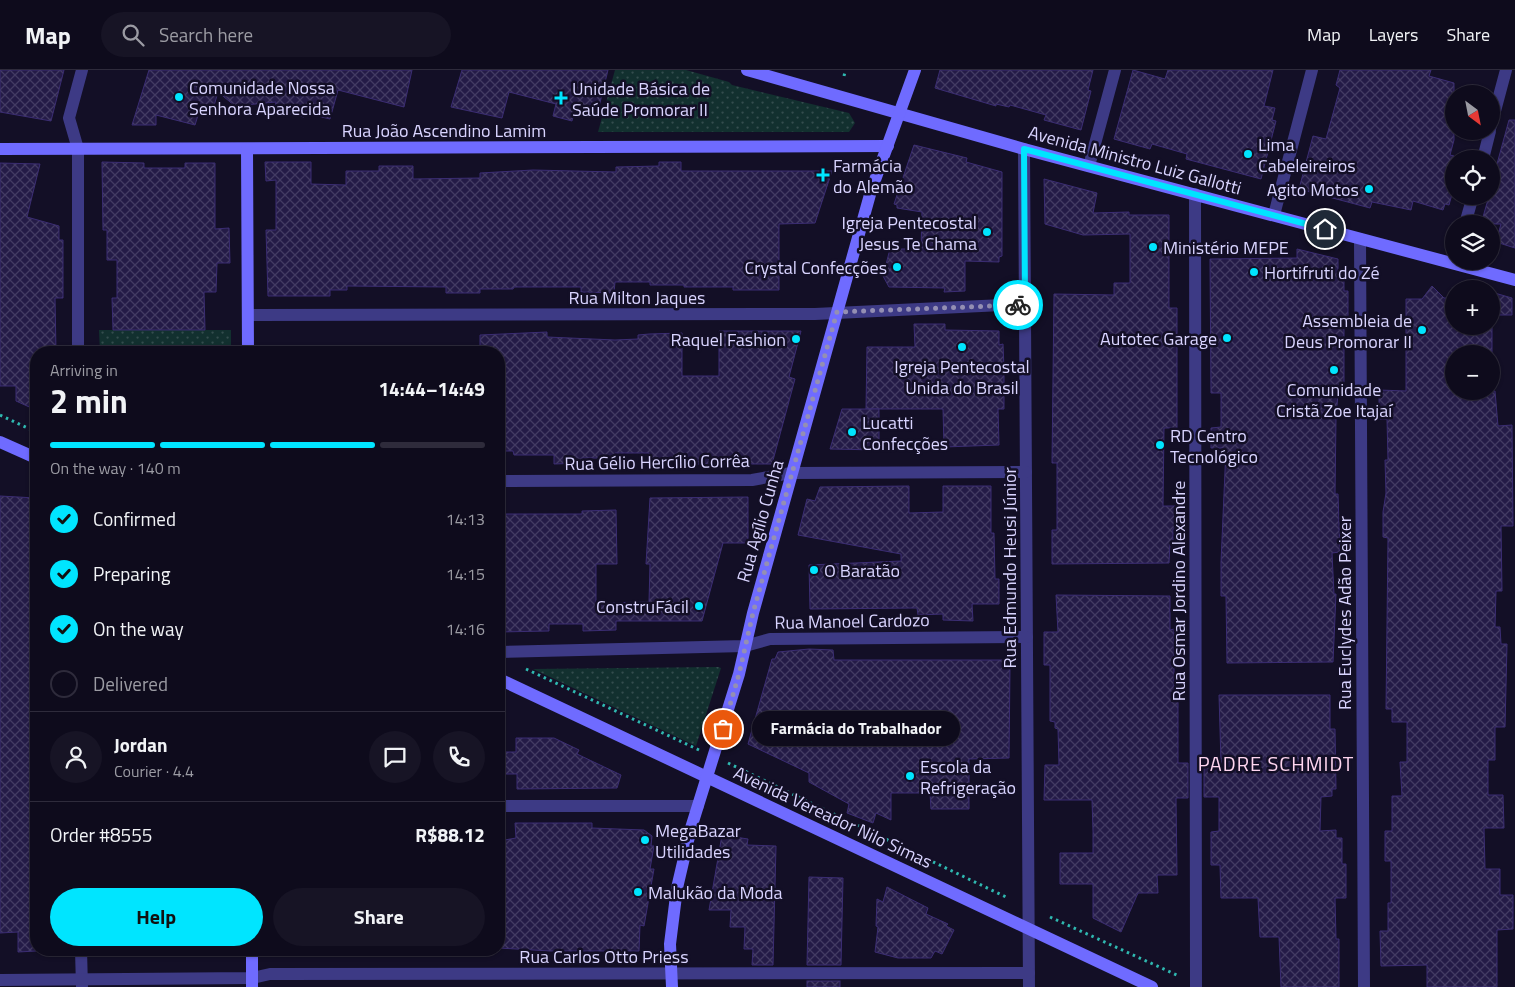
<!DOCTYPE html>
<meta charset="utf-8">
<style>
:root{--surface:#0e0b1c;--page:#171425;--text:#f1f3f6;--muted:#9b9ba3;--line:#2e2b3b;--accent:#00e5ff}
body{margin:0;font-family:"Titillium Web",sans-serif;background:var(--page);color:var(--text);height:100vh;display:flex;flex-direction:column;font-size:19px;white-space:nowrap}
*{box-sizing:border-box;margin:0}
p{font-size:16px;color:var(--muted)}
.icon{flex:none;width:28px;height:28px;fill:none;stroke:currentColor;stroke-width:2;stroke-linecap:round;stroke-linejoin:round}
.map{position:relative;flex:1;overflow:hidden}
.panel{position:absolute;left:30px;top:276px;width:475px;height:610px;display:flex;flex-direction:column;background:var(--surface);border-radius:20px;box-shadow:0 1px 4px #0004,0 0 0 1px var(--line)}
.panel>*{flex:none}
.needle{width:32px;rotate:148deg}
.fabs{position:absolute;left:1445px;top:15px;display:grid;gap:10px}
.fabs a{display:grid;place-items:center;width:55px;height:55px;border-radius:50%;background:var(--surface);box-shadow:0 1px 4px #0004,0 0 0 1px var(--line);font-size:25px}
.pin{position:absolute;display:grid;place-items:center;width:42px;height:42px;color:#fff;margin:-21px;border:2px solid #fff;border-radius:50%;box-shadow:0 1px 5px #0007}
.courier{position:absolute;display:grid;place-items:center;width:50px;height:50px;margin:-25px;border:4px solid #00e5ff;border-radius:50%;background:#fff;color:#222;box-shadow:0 1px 6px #0007}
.bubble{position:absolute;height:35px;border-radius:18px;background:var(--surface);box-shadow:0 1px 4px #0004,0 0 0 1px var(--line);font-size:16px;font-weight:700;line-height:35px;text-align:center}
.head em{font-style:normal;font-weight:700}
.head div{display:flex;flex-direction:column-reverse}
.head{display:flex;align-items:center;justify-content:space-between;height:85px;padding:0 20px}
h1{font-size:32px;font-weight:700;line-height:38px}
.bar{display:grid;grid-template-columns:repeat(4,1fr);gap:8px 5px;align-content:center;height:60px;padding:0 20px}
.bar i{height:6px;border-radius:4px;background:var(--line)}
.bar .selected{background:var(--accent)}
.bar p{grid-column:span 4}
.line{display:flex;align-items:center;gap:12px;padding:0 20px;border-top:1px solid var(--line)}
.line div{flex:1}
.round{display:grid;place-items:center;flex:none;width:52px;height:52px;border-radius:26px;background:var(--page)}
ol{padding:0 20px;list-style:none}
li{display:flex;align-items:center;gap:15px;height:55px}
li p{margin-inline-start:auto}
li .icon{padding:5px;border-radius:50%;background:var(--accent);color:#111;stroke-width:4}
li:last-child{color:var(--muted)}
li i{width:28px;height:28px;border:2px solid var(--line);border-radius:50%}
.primary-button{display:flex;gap:10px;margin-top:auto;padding:10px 20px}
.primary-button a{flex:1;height:58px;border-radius:30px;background:var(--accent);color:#111;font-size:20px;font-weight:700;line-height:58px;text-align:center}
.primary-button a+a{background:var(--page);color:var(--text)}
header{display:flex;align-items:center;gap:30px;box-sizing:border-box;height:70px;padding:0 25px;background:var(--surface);border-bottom:1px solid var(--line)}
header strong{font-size:24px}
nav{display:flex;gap:28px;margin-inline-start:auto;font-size:18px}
.search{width:350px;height:45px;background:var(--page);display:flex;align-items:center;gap:12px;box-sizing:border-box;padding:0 18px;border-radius:28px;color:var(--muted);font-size:19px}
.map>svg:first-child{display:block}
.green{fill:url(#green-dots)}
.building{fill:url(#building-cross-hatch);stroke:#3b2d73}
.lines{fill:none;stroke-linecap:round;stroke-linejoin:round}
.path{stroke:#2fb8b0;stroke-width:3;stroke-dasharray:2.5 4;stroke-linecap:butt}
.street{stroke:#3d3a85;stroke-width:12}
.secondary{stroke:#6f6bff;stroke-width:12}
.done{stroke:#948fb3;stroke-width:5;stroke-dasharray:0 9}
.route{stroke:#00e5ff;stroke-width:6}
.poi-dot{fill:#00e5ff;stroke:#130f26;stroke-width:2}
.labels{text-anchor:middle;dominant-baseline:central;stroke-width:5;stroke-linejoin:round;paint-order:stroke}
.poi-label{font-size:18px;fill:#d9d4ff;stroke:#130f26;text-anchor:start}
.street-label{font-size:18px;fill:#d9d4ff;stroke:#130f26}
.quarter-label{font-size:20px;letter-spacing:1px;fill:#ffd6f0;stroke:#130f26}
</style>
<header>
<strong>Map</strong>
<div class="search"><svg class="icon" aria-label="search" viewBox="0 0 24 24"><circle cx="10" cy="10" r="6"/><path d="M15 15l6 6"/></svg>Search here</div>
<nav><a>Map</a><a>Layers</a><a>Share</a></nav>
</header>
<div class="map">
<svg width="1515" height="917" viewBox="0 0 1515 917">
<defs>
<pattern id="green-dots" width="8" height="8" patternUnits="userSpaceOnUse" patternTransform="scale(1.25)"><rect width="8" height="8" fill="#12302f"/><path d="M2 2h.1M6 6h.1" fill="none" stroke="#344d4e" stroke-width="1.8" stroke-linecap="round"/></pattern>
<pattern id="building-cross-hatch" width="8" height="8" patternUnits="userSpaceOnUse" patternTransform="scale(1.25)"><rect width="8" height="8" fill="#241b47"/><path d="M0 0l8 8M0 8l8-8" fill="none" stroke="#433b63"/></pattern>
</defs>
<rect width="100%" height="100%" fill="#130f26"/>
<g class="green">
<polygon points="615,0 686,0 729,12 732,15 849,43 855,53 849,62 598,62"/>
<polygon points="99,260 231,260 231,282 100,282"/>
<polygon points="718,597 721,598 696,676 533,599"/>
</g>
<g class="building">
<polygon points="0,0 64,0 51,51 0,42"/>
<polygon points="149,0 412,0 404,37 338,20 330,49 305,43 304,47 274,40 276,32 235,36 218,22 211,46 199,42 195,55 156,45 156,55 132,55"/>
<polygon points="462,0 608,0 597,45 575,39 572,51 553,46 556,34 509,22 502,48 451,37"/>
<polygon points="940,0 1093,0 1088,20 1091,21 1081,60 1044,50 1046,45 1010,35 1009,37 996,34 996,36 935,18"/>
<polygon points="1133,0 1165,9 1168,0 1273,0 1264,36 1275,38 1272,50 1276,51 1261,109 1186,89 1187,84 1152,74 1150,79 1114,69"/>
<polygon points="1340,0 1431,0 1429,6 1454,13 1454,70 1450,85 1454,86 1454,117 1449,135 1445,134 1443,140 1413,131 1411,140 1372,132 1370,138 1299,119 1313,66 1326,69 1340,18 1336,15"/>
<polygon points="1509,50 1515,50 1515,178 1496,172 1501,154 1481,154 1489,126 1491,126 1491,116"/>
<polygon points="914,75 967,88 966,92 1002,102 1002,186 999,187 999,192 965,191 965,221 944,222 945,218 889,217 883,206 890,179 921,179 922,142 897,138 897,135 894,134"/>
<polygon points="102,92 144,93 144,98 185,98 185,93 215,93 215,159 229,158 230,193 217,193 216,222 204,222 205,260 113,260 112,228 117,228 117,190 107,190 107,160 103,160"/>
<polygon points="265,92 311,92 311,114 346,115 346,101 379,101 379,96 413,96 413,109 480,108 480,103 533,100 616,102 616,97 659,96 659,92 681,92 681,101 832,101 815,153 779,154 779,220 733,220 733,217 684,217 684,215 650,215 650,212 615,212 614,223 581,222 581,217 514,217 513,219 480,219 480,223 446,223 446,217 347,216 347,220 330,220 330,226 268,226 266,160 276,160 276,110 266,111"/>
<polygon points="0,93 40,94 27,147 59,156 59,170 63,170 63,228 55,228 56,282 36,282 36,340 16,331 16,316 0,316"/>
<polygon points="1044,109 1097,123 1093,143 1129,142 1129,145 1169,145 1169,238 1177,238 1177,358 1164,358 1163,436 1177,436 1178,459 1173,459 1173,474 1170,474 1169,493 1052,494 1052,460 1057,460 1057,393 1052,393 1054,224 1114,225 1114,213 1130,213 1130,164 1083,165 1045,154"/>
<polygon points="1297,179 1338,189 1338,207 1344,207 1344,221 1348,221 1348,247 1344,258 1344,323 1338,323 1336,348 1335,424 1338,424 1340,482 1332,483 1334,524 1336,524 1333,592 1227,593 1226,526 1221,526 1221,492 1226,378 1211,378 1211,358 1221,357 1221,323 1211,323 1210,189 1297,188"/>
<polygon points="1432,216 1444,228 1454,228 1454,256 1492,256 1492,284 1454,284 1454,321 1495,321 1498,356 1512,355 1513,456 1501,456 1502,521 1496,521 1495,557 1500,557 1501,574 1507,574 1505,657 1495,657 1495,690 1488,690 1488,725 1503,725 1504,758 1484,758 1485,799 1500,799 1500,825 1513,825 1513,859 1497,860 1497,917 1427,917 1427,895 1381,896 1380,861 1388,861 1388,833 1391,833 1391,791 1385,791 1385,761 1392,761 1392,726 1402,726 1400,692 1407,692 1407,652 1392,652 1392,639 1386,639 1388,468 1383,467 1383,442 1386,423 1385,390 1388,390 1387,349 1379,349 1379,320 1406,321 1406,229 1422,229"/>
<polygon points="1491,222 1512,228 1512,245 1491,245"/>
<polygon points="914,254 945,254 945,260 999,261 999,275 1003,274 1004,299 1004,339 998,339 999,375 944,377 943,339 866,339 867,277 915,277"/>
<polygon points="719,261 801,261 789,307 795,309 772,394 682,394 682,391 649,391 649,383 615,383 615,388 582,388 582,393 554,394 554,385 514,385 513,381 499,381 499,282 480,282 480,265 547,262 547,267 615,270 638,269 638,265 649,264 682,263 682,306 719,306"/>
<polygon points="842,339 879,339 879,380 830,379"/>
<polygon points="909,416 909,443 943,442 943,416 991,416 991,463 994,463 995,509 999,509 999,534 972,534 973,551 943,550 943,544 918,545 917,538 810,539 809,495 901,491 901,484 798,465 807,429 815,431 820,417"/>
<polygon points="0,426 36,428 36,881 18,882 18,862 0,863"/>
<polygon points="748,427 748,473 723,473 702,551 616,551 616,560 583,561 583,554 549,554 549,561 499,562 499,444 582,444 582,441 616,440 617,494 596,494 596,533 649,532 650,494 646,494 650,428"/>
<polygon points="1056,525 1170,526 1170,560 1174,559 1174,628 1178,627 1178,693 1188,693 1188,728 1176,728 1177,805 1157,805 1158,823 1138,823 1121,862 1093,848 1093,814 1060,814 1060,783 1093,783 1093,761 1092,730 1044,730 1045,695 1059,695 1058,659 1055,658 1055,652 1050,651 1050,595 1044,595 1044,562 1058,562"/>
<polygon points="809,579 833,580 834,590 1003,590 1003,596 1010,596 1009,688 969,689 969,739 931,739 930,723 891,723 891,750 876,743 873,753 847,743 849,734 809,712 809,703 748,674 772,589 775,589 778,582"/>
<polygon points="1219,625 1330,625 1330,659 1335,659 1336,719 1332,719 1332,726 1321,727 1320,761 1336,760 1336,768 1342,768 1342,794 1346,794 1346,828 1335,828 1336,869 1339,869 1339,917 1281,917 1279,867 1260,867 1258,828 1221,828 1220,795 1211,795 1211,762 1219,761 1219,727 1204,727 1204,693 1221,693"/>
<polygon points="516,668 554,668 579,680 577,684 621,705 617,718 517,719 517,704 504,704 504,682 516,682"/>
<polygon points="515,753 592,753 592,758 644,760 652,766 651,776 654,776 650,799 654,799 644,856 640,855 639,881 550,881 499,878 499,771 516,768"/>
<polygon points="722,765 748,769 747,775 776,776 773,895 752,895 753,879 744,879 745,857 730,857 731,840 709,840"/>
<polygon points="809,807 843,808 841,895 807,895"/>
<polygon points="887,817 928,838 926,844 948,854 946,856 954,860 942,884 935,881 931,888 898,888 875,882 878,857 876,856 877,829 883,832"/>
<rect x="807" y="911" width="33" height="6"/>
</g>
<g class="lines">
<g class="path">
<polyline points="844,6 845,2"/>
<polyline points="0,345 36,362"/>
<polyline points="526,599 699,680"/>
<polyline points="728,693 1008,828"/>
<polyline points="1050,847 1179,906"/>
</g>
<g class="street">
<polyline points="1491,56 1506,0"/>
<polyline points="1024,79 1029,917"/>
<polyline points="1483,89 1490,61"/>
<polyline points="1089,96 1115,0"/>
<polyline points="1195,124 1196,917"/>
<polyline points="1274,145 1312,0"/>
<polyline points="1465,154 1473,126"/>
<polyline points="1360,169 1364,917"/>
<polyline points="248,245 815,244 1025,234"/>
<polyline points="78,282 78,79 69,48 82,0"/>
<polyline points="499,411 752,410 791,403 1026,402"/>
<polyline points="499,582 745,576 770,569 1027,567"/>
<polyline points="499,736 698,736"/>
<polyline points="81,880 82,917"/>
<polyline points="0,910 252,908 270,904 1029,903"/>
</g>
<g class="secondary">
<polyline points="747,0 1024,79 1515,210"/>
<polyline points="0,79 888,76"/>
<polyline points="247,79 248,282"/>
<polyline points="0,372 36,388"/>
<polyline points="499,609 1152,917"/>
<polyline points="252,880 252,917"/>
<polyline points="672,917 670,874 677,818 691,758 739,604 753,543 871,121 915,0"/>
</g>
</g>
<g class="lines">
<polyline class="done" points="723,659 739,604 753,543 837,242 1018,235"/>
<polyline class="route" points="1018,235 1025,234 1024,79 1325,159"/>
</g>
<g class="poi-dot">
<circle cx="179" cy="27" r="5"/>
<path d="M558.5 20.5h5v5h5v5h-5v5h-5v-5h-5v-5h5z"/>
<circle cx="1248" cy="84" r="5"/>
<path d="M820.5 97.5h5v5h5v5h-5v5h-5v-5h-5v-5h5z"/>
<circle cx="1369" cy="119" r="5"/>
<circle cx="987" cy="162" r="5"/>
<circle cx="1153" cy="177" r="5"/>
<circle cx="897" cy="197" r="5"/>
<circle cx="1254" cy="202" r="5"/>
<circle cx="1422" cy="260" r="5"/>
<circle cx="1227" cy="268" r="5"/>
<circle cx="796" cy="269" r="5"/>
<circle cx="962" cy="277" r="5"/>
<circle cx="1334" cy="300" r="5"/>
<circle cx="852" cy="362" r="5"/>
<circle cx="1160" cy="375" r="5"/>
<circle cx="814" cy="500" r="5"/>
<circle cx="699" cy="536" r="5"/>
<circle cx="910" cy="706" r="5"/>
<circle cx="645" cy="770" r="5"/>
<circle cx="638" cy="822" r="5"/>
</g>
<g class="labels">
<g class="poi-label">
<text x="189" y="17">Comunidade Nossa<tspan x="189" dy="21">Senhora Aparecida</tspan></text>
<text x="572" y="18">Unidade Básica de<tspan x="572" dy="21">Saúde Promorar II</tspan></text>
<text x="1258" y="74">Lima<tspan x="1258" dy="21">Cabeleireiros</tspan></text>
<text x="833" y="95">Farmácia<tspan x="833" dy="21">do Alemão</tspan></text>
<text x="1359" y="119" text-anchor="end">Agito Motos</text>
<text x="977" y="152" text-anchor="end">Igreja Pentecostal<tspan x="977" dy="21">Jesus Te Chama</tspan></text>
<text x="1163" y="177">Ministério MEPE</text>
<text x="887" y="197" text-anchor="end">Crystal Confecções</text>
<text x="1264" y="202">Hortifruti do Zé</text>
<text x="1412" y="250" text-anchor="end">Assembleia de<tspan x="1412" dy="21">Deus Promorar II</tspan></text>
<text x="1217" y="268" text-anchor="end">Autotec Garage</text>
<text x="786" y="269" text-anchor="end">Raquel Fashion</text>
<text x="962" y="296" text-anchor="middle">Igreja Pentecostal<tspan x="962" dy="21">Unida do Brasil</tspan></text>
<text x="1334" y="319" text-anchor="middle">Comunidade<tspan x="1334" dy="21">Cristã Zoe Itajaí</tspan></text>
<text x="862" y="352">Lucatti<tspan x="862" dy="21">Confecções</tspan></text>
<text x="1170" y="365">RD Centro<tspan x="1170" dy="21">Tecnológico</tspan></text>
<text x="824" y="500">O Baratão</text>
<text x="689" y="536" text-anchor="end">ConstruFácil</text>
<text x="920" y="696">Escola da<tspan x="920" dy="21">Refrigeração</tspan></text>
<text x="655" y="760">MegaBazar<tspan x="655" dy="21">Utilidades</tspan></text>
<text x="648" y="822">Malukão da Moda</text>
</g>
<g class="street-label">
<text x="444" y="60">Rua João Ascendino Lamim</text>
<text transform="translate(1135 90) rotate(15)">Avenida Ministro Luiz Gallotti</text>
<text x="637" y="227">Rua Milton Jaques</text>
<text transform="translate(657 392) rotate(-1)">Rua Gélio Hercílio Corrêa</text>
<text transform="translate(760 451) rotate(-74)">Rua Agílio Cunha</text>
<text transform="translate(1009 498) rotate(-90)">Rua Edmundo Heusi Júnior</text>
<text transform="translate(1178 521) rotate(-90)">Rua Osmar Jordino Alexandre</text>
<text transform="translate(1344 543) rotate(-90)">Rua Euclydes Adão Peixer</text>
<text transform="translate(852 551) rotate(-1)">Rua Manoel Cardozo</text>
<text transform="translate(833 747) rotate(25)">Avenida Vereador Nilo Simas</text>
<text x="604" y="886">Rua Carlos Otto Priess</text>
</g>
<g class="quarter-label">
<text x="1276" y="693">PADRE SCHMIDT</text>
</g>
</g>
</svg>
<div class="fabs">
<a><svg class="needle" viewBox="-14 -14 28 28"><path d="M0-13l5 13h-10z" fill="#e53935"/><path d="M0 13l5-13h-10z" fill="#9b9ba3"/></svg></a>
<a><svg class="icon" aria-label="locate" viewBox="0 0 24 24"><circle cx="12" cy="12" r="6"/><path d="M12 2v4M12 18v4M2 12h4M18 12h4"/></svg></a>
<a><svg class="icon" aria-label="layers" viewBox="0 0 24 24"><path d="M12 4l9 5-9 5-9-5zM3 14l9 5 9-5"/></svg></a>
<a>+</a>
<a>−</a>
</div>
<div class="pin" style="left:723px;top:659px;background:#ea580c"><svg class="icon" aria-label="bag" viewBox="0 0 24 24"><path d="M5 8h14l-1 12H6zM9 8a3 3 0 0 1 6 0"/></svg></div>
<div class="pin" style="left:1325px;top:159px;background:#1f2937"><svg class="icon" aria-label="home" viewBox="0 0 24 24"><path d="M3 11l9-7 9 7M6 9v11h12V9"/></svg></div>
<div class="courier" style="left:1018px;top:235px"><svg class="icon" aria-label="bike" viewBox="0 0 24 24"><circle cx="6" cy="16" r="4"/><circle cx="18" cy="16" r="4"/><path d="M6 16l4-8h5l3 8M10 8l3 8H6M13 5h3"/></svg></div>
<div class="bubble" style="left:752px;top:641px;width:208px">Farmácia do Trabalhador</div>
<section class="panel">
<div class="head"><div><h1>2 min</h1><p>Arriving in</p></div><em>14:44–14:49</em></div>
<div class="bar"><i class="selected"></i><i class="selected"></i><i class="selected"></i><i></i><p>On the way · 140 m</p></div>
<ol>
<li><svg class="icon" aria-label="check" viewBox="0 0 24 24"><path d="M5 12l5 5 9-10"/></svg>Confirmed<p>14:13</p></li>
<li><svg class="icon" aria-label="check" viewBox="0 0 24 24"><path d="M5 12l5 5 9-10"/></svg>Preparing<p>14:15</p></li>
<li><svg class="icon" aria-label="check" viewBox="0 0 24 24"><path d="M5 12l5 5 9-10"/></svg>On the way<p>14:16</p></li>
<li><i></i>Delivered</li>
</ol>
<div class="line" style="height:90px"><a class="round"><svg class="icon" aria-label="person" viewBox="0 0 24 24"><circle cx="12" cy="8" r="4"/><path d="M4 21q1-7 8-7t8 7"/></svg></a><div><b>Jordan</b><p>Courier · 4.4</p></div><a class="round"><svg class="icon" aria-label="chat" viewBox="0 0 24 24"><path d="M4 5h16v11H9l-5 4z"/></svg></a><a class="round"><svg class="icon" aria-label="phone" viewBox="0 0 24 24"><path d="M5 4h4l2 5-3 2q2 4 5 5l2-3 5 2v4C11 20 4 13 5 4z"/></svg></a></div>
<div class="line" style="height:65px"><div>Order #8555</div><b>R$88.12</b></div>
<div class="primary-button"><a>Help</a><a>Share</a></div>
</section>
</div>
